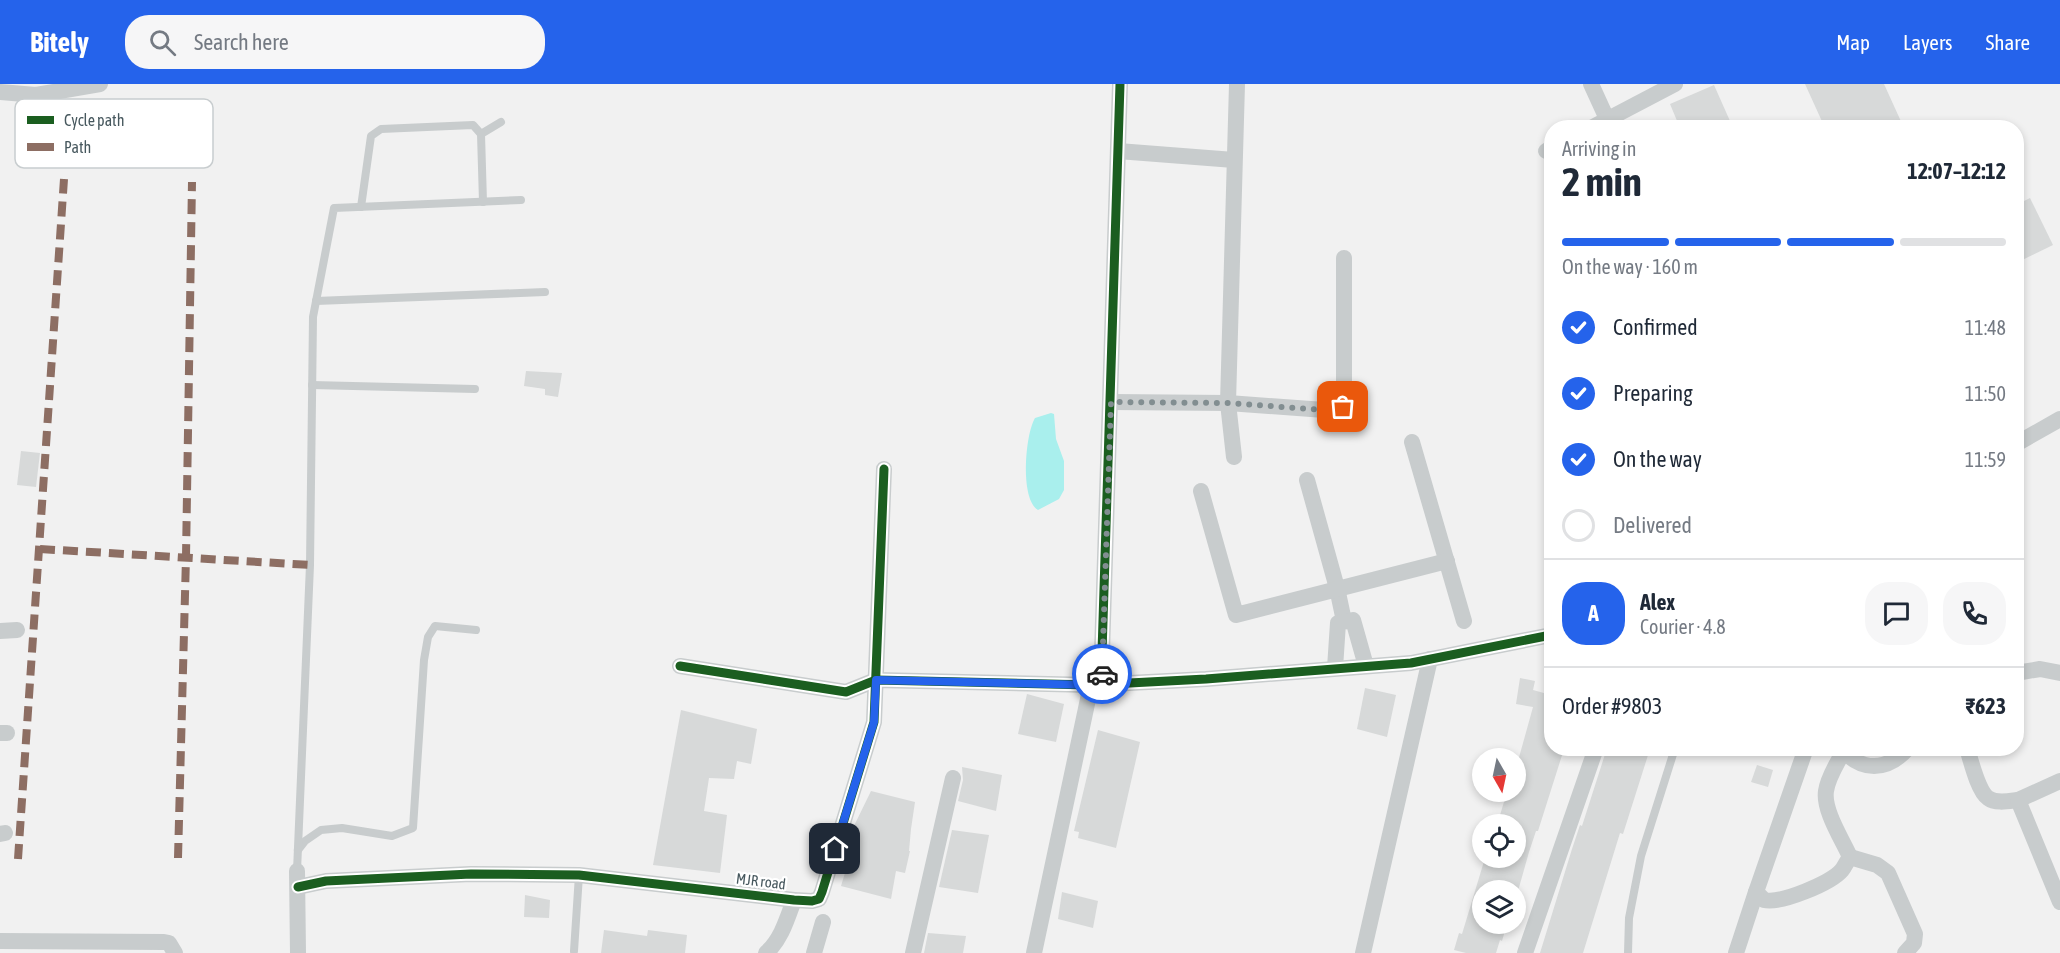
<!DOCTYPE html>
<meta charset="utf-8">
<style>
:root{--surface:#fff;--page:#f6f6f7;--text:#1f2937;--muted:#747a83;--line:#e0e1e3;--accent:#2563eb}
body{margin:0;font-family:"Asap Condensed",sans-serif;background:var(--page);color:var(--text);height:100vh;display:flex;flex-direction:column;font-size:22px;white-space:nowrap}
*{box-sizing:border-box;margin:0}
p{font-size:20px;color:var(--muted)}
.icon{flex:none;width:33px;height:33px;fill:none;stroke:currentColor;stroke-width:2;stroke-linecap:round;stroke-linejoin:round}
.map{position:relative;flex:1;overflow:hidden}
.details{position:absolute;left:1544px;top:36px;width:480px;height:636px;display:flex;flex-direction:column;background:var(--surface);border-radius:24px;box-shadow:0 3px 9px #0003}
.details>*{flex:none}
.needle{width:39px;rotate:171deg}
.tools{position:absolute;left:1472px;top:664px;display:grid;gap:12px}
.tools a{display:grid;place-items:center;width:54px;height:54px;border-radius:50%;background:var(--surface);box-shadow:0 3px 9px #0003;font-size:30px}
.pin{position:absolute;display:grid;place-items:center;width:51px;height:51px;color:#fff;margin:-26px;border-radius:12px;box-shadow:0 3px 9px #0006}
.courier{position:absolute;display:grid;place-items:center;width:60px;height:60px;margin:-30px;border:4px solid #2563eb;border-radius:50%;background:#fff;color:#222;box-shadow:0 2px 8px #0007}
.overview em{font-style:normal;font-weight:700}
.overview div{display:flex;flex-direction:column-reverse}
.overview{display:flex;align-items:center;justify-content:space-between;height:102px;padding:0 18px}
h1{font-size:39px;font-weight:700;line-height:45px}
.bar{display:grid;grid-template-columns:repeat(4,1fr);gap:9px 6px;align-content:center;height:72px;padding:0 18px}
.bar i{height:8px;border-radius:4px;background:var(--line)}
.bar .selected{background:var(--accent)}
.bar p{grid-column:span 4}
.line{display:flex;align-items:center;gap:15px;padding:0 18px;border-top:2px solid var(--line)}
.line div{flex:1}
.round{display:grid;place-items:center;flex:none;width:63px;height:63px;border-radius:24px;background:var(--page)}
ol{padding:0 18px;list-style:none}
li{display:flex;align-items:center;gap:18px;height:66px}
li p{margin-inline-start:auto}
li .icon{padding:6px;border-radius:50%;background:var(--accent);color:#fff;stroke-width:4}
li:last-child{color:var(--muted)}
li i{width:33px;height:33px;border:3px solid var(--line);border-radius:50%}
header{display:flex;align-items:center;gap:36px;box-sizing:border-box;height:84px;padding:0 30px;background:var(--accent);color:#fff}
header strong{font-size:28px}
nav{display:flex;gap:33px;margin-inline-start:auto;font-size:21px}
.search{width:420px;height:54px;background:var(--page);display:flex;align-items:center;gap:15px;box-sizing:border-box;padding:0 21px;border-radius:24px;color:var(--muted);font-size:22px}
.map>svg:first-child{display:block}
.water{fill:#a9efed}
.building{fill:#d7d9d9}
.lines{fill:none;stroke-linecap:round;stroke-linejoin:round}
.lane{stroke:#c8cccd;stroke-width:8}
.street{stroke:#c8cccd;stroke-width:16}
.quiet{stroke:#8d6e63;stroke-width:8;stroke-dasharray:15 8;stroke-linecap:butt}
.cycleway-casing{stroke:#fff;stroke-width:13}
.cycleway{stroke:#1b5e20;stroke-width:9}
.done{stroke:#828e91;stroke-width:6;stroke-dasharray:0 10.8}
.route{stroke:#2563eb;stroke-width:8}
.labels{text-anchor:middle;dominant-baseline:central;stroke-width:4.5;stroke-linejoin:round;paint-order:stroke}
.street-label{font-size:15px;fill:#47585e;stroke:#fff}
.key{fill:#fff;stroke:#c8cdcf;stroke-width:1.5}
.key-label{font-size:16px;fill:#47585e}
</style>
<header>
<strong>Bitely</strong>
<div class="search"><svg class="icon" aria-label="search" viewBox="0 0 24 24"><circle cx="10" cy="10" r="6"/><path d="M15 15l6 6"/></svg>Search here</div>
<nav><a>Map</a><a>Layers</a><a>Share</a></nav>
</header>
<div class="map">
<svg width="2060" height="869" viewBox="0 0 2060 869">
<rect width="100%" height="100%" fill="#f1f1f1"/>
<path class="water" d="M1051,329l3,1 2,25 8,22v29l-5,9 -21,11c-18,-11 -13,-75 -3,-92z"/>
<g class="building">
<polygon points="1805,0 1884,0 1904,44 1825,44"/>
<polygon points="1714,1 1730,37 1715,44 1680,44 1670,20"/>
<polygon points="2030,114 2053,161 2016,179 2016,121"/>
<polygon points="526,287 562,289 558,313 545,311 545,305 524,302"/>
<polygon points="21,367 40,369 36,403 17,401"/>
<polygon points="1520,594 1535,597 1533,606 1551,611 1551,664 1564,665 1538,747 1536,747 1529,768 1518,807 1482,807 1482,840 1507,840 1502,857 1500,856 1496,869 1466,869 1454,866 1459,849 1462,850 1485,774 1515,774 1515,741 1497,741 1507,708 1515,708 1515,677 1518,677 1533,623 1516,620"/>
<polygon points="1365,604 1396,611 1387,653 1357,645"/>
<polygon points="1027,610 1064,620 1056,658 1018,650"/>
<polygon points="681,626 757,645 751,680 737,677 734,695 709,694 704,727 727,731 720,789 653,781"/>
<polygon points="1098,646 1140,658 1116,764 1078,754 1079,748 1074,747"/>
<polygon points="1607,664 1636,664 1649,668 1623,750 1620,749 1583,869 1540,869 1572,765 1580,741 1582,742"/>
<polygon points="1757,681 1773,686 1768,703 1751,698"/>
<polygon points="962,683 1002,691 996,727 958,717 963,696"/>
<polygon points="871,707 915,718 911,745 909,767 910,767 905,789 896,787 891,815 841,802 849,776 844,775 844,772 852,746"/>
<polygon points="952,746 989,751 978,809 939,803"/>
<polygon points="1062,808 1098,817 1093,844 1058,835"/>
<polygon points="525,811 550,816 549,834 524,833"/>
<polygon points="604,846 647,852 648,846 687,851 685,869 601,869"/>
<polygon points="928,849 966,852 963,869 924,869"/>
</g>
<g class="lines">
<g class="lane">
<polyline points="1616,30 1623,44"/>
<polyline points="481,50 501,38"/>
<polyline points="361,123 371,52 381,45 473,41 481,50 483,118"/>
<polyline points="316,217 545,208"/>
<polyline points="312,301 475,305"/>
<polyline points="298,766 305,757 321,746 342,744 392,752 413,744 424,576 428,553 435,542 476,546"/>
<polyline points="297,787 310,481 313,233 334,124 521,116"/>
<polyline points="574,867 579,791"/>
<polyline points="1628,869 1629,834 1641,772 1675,664"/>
</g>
<g class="street">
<polyline points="1591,0 1607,35"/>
<polyline points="0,8 36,11 100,0"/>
<polyline points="1591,44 1675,0"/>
<polyline points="1118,67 1234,76"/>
<polyline points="1546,67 1551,64"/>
<polyline points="1111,318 1228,319 1338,327 1343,323 1344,317 1344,174"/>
<polyline points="1412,358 1464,537"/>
<polyline points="2016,360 2060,335"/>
<polyline points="1234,373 1228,319 1237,0"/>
<polyline points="1307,396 1337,504 1344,537"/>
<polyline points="1201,407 1236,531 1447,477"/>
<polyline points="0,547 17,546"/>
<polyline points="680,582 846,608 876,596 1091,601 1206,595 1411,579 1551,551"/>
<polyline points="1335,584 1338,539 1353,536 1366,582"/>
<polyline points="2016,589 2040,585 2060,589"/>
<polyline points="1101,600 1120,0"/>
<polyline points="0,649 7,649"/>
<path d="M1806,664l-50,144 8,8c17,4 67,-17 78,-30 3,-4 5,-9 8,-13 -8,-18 -27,-47 -24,-66 2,-14 11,-27 17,-39"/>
<path d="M1841,664c20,24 46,24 67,0"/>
<path d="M1967,664c4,13 11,43 21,50 8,6 21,3 30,2l42,102"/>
<polyline points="2018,716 2060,697"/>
<polyline points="0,750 5,749"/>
<polyline points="1850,773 1877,781 1888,789 1915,850 1914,859 1905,869"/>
<polyline points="297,787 298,869"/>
<polyline points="298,803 326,797 471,790 579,791 794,816 812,817 819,815 822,808 874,638 884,385"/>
<polyline points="0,857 164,858 169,859 175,869"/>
<path d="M766,869c15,-13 21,-34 28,-53"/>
<polyline points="814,869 823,838"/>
<polyline points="913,869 953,694"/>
<polyline points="1034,869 1091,601"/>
<polyline points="1363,869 1430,575"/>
<polyline points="1525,869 1596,664"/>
<polyline points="1736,869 1756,808"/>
</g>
<g class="quiet">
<polyline points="40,465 310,481"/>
<polyline points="178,774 186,473 192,98"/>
<polyline points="18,775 64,95"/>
</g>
<g class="cycleway-casing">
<g id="cycleway">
<polyline points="680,582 846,608 876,596 1091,601 1206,595 1411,579 1551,551"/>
<polyline points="1101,600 1120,0"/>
<polyline points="298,803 326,797 471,790 579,791 794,816 812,817 819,815 822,808 874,638 884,385"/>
</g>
</g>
<use href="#cycleway" class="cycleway"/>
</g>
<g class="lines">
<polyline class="done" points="1102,590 1111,318 1228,319 1338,327 1343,323"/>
<polyline class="route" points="835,765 874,638 876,596 1091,601 1101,600 1102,590"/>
</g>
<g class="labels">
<g class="street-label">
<text transform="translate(761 797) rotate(7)">MJR road</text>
</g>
</g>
<rect x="15" y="15" width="198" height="69" rx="9" class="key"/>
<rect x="27" y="32" width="27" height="8" fill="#1b5e20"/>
<rect x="27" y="59" width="27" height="8" fill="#8d6e63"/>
<g class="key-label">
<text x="64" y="42">Cycle path</text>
<text x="64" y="69">Path</text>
</g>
</svg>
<div class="tools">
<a><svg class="needle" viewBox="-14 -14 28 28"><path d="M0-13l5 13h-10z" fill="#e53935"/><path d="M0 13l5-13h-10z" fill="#747a83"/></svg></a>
<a><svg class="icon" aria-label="locate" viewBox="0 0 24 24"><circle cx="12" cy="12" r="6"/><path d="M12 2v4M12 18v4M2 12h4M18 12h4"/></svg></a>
<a><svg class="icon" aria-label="layers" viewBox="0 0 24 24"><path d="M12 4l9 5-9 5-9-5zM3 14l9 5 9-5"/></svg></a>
</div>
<div class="pin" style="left:1343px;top:323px;background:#ea580c"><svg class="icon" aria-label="bag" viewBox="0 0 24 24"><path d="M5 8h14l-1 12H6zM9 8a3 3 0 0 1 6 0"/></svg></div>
<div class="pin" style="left:835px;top:765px;background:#1f2937"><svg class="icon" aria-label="home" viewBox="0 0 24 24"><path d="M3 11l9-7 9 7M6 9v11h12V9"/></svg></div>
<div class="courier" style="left:1102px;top:590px"><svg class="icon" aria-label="car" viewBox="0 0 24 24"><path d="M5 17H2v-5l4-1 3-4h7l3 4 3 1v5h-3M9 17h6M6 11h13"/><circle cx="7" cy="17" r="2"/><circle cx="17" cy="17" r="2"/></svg></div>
<section class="details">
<div class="overview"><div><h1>2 min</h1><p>Arriving in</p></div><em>12:07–12:12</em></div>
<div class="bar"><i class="selected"></i><i class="selected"></i><i class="selected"></i><i></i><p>On the way · 160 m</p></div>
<ol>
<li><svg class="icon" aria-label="check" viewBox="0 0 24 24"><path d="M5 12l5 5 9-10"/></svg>Confirmed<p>11:48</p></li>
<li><svg class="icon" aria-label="check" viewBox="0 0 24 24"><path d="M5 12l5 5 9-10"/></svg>Preparing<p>11:50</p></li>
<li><svg class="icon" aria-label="check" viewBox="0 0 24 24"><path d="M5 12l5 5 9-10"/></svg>On the way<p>11:59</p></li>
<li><i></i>Delivered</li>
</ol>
<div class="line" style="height:108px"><b class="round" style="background:var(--accent);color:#fff">A</b><div><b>Alex</b><p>Courier · 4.8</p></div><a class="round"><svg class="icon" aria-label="chat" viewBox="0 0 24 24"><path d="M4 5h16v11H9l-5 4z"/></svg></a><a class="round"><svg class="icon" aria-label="phone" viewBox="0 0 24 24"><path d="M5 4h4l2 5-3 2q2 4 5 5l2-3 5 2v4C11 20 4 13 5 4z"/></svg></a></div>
<div class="line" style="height:78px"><div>Order #9803</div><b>₹623</b></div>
</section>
</div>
